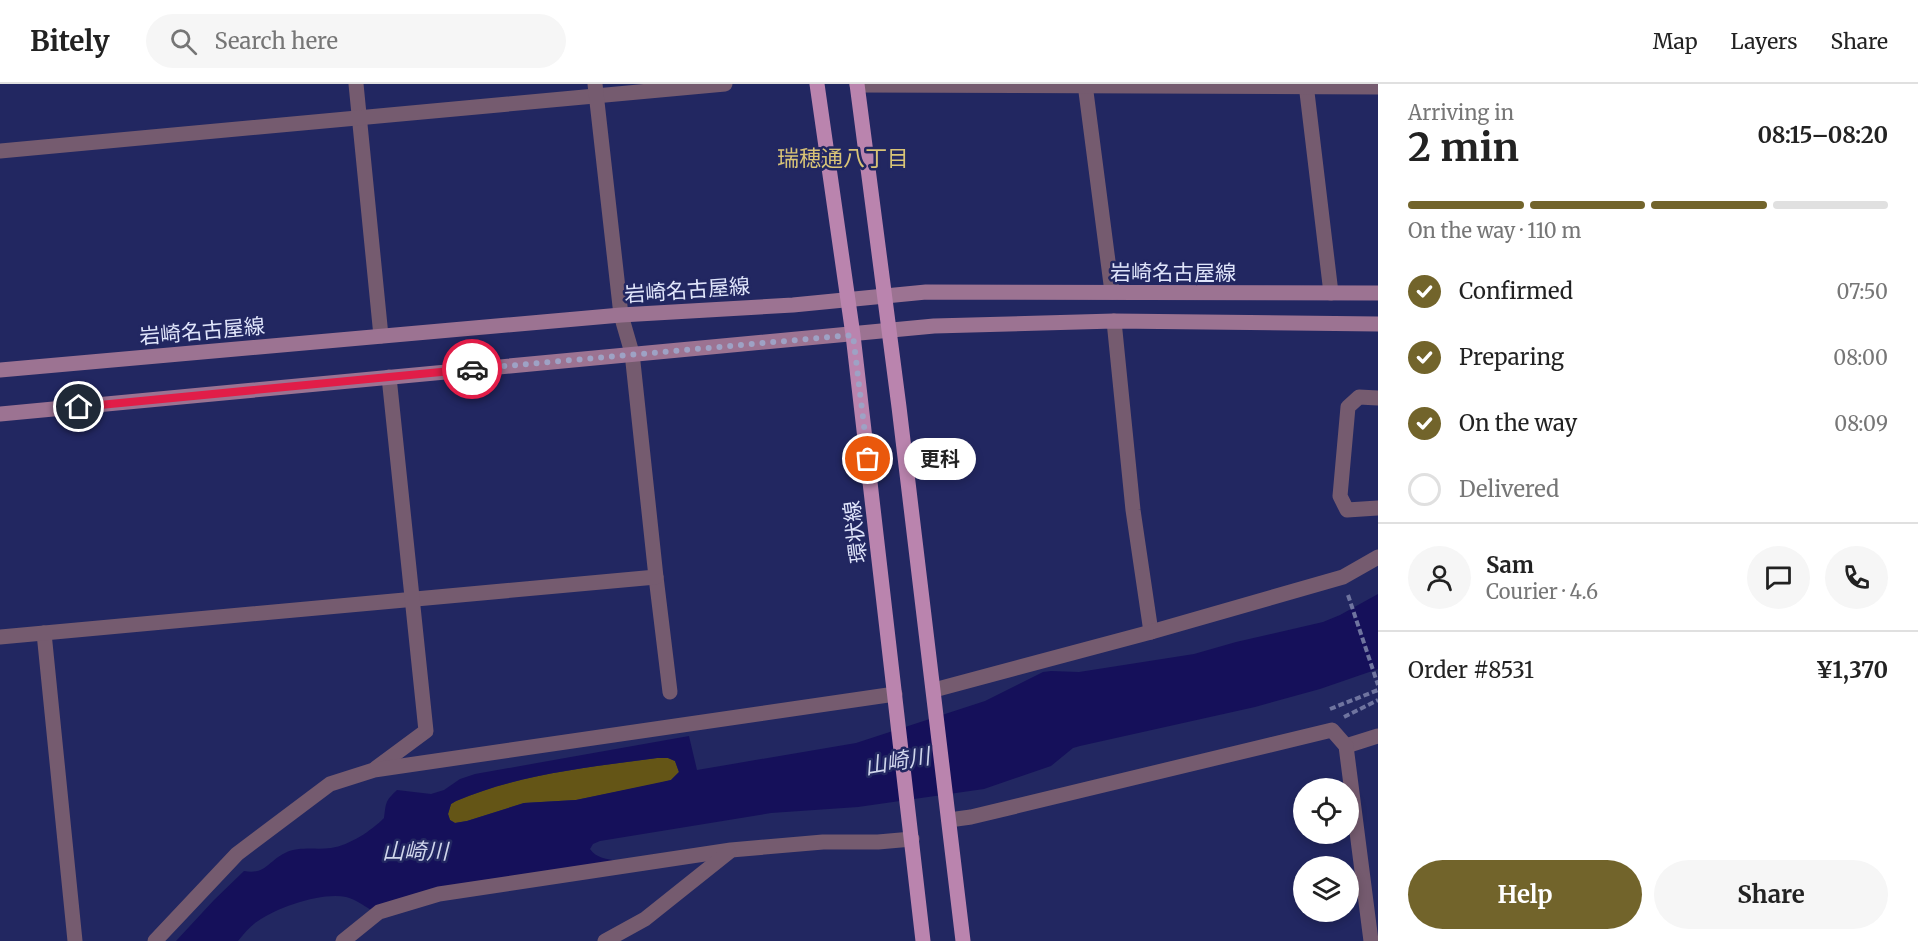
<!DOCTYPE html>
<meta charset="utf-8">
<style>
:root{--surface:#fff;--page:#f6f6f6;--text:#222;--muted:#767676;--line:#e0e0e0;--accent:#72642b}
body{margin:0;font-family:Merriweather,"Noto Sans JP",serif;background:var(--page);color:var(--text);height:100vh;display:flex;flex-direction:column;font-size:22px;white-space:nowrap}
*{box-sizing:border-box;margin:0}
p{font-size:20px;color:var(--muted)}
.icon{flex:none;width:33px;height:33px;fill:none;stroke:currentColor;stroke-width:2;stroke-linecap:round;stroke-linejoin:round}
.map{position:relative;flex:1;overflow:hidden}
.panel{display:flex;flex-direction:column;background:var(--surface);width:540px}
.panel>*{flex:none}
.buttons{position:absolute;left:1293px;top:694px;display:grid;gap:12px}
.buttons a{display:grid;place-items:center;width:66px;height:66px;border-radius:50%;background:var(--surface);box-shadow:0 3px 9px #0003;font-size:30px}
.pin{position:absolute;display:grid;place-items:center;width:51px;height:51px;color:#fff;margin:-26px;border:3px solid #fff;border-radius:50%;box-shadow:0 2px 6px #0007}
.courier{position:absolute;display:grid;place-items:center;width:60px;height:60px;margin:-30px;border:4px solid #e11d48;border-radius:50%;background:#fff;color:#222;box-shadow:0 2px 8px #0007}
.bubble{position:absolute;height:42px;border-radius:21px;background:var(--surface);box-shadow:0 3px 9px #0003;font-size:20px;font-weight:700;line-height:42px;text-align:center}
.overview em{font-style:normal;font-weight:700}
.overview div{display:flex;flex-direction:column-reverse}
.overview{display:flex;align-items:center;justify-content:space-between;height:102px;padding:0 30px}
h1{font-size:39px;font-weight:700;line-height:45px}
.bar{display:grid;grid-template-columns:repeat(4,1fr);gap:9px 6px;align-content:center;height:72px;padding:0 30px}
.bar i{height:8px;border-radius:4px;background:var(--line)}
.bar .active{background:var(--accent)}
.bar p{grid-column:span 4}
.line{display:flex;align-items:center;gap:15px;padding:0 30px;border-top:2px solid var(--line)}
.line div{flex:1}
.round{display:grid;place-items:center;flex:none;width:63px;height:63px;border-radius:32px;background:var(--page)}
ol{padding:0 30px;list-style:none}
li{display:flex;align-items:center;gap:18px;height:66px}
li p{margin-inline-start:auto}
li .icon{padding:6px;border-radius:50%;background:var(--accent);color:#fff;stroke-width:4}
li:last-child{color:var(--muted)}
li i{width:33px;height:33px;border:3px solid var(--line);border-radius:50%}
.cta{display:flex;gap:12px;margin-top:auto;padding:12px 30px}
.cta a{flex:1;height:69px;border-radius:36px;background:var(--accent);color:#fff;font-size:24px;font-weight:700;line-height:69px;text-align:center}
.cta a+a{background:var(--page);color:var(--text)}
header{display:flex;align-items:center;gap:36px;box-sizing:border-box;height:84px;padding:0 30px;background:var(--surface);border-bottom:2px solid var(--line)}
header strong{font-size:28px}
nav{display:flex;gap:33px;margin-inline-start:auto;font-size:21px}
.search{width:420px;height:54px;background:var(--page);display:flex;align-items:center;gap:15px;box-sizing:border-box;padding:0 21px;border-radius:33px;color:var(--muted);font-size:22px}
main{display:flex;flex:1;min-height:0}
.map>svg:first-child{display:block}
.green{fill:#645516}
.water{fill:#15105a;fill-rule:evenodd}
.lines{fill:none;stroke-linecap:round;stroke-linejoin:round}
.path{stroke:#6f749f;stroke-width:4;stroke-dasharray:6 3;stroke-linecap:butt}
.service{stroke:#755b6f;stroke-width:15}
.minor{stroke:#755b6f;stroke-width:15}
.secondary{stroke:#9c7392;stroke-width:15}
.primary{stroke:#ba84ae;stroke-width:15}
.done{stroke:#9ea2c5;stroke-width:6;stroke-dasharray:0 10.8}
.route{stroke:#e11d48;stroke-width:8}
.labels{text-anchor:middle;dominant-baseline:central;stroke-width:5;stroke-linejoin:round;paint-order:stroke}
.street-label{font-size:21px;fill:#e0e5fb;stroke:#222761}
.neighbourhood-label{font-size:22px;fill:#d9c477;stroke:#222761}
.water-label{font-size:22px;font-style:italic;fill:#cfd5eb;stroke:#222761}
</style>
<header>
<strong>Bitely</strong>
<div class="search"><svg class="icon" aria-label="search" viewBox="0 0 24 24"><circle cx="10" cy="10" r="6"/><path d="M15 15l6 6"/></svg>Search here</div>
<nav><a>Map</a><a>Layers</a><a>Share</a></nav>
</header>
<main>
<div class="map">
<svg width="1378" height="857" viewBox="0 0 1378 857">
<rect width="100%" height="100%" fill="#222761"/>
<path class="green" d="M657,674h11l7,3 4,11 -8,8 -11,3 -84,17 -52,3 -57,18 -12,2 -5,-3 -2,-6 3,-10 5,-3c63,-27 134,-34 201,-43z"/>
<path class="water" d="M1378,510v75l-58,20 -65,18 -175,39 -7,2 -22,18 -67,23 -126,18 -87,6 -171,28 -7,3 -3,5c6,9 17,10 28,12l-247,49c-8,-5 -16,-11 -25,-13 -24,-5 -68,10 -88,24 -8,5 -14,13 -20,20h-62l38,-41 30,-29c22,4 24,-10 41,-18 14,-7 31,-3 46,-5 19,-3 40,-17 53,-30 2,-15 1,-17 13,-28l34,4 13,-4 16,-11 15,-5 214,-38 8,34 159,-27 129,-42 58,-29 8,-1 28,1 115,-18 42,-12 87,-20 17,-7zM657,674h11l7,3 4,11 -8,8 -95,20 -52,3 -57,18 -12,2 -5,-3 -2,-6 3,-10 5,-3c63,-27 134,-34 201,-43z"/>
<g class="lines">
<g class="path">
<polyline points="1348,511 1378,601"/>
<polyline points="1330,625 1378,606"/>
<polyline points="1344,633 1378,616"/>
</g>
<polyline class="service" points="1378,314 1359,313 1348,323 1340,412 1347,426 1378,424"/>
<g class="minor">
<polyline points="356,0 381,252"/>
<polyline points="1085,0 1112,208"/>
<polyline points="1306,0 1331,209"/>
<polyline points="857,1 1378,3"/>
<polyline points="0,67 725,0"/>
<polyline points="1114,237 1133,426 1151,548"/>
<polyline points="656,493 670,608"/>
<polyline points="44,549 75,857"/>
<polyline points="0,553 656,493 632,269 621,231 595,0"/>
<polyline points="934,606 1151,548 1343,493 1378,473"/>
<polyline points="1346,662 1378,652"/>
<polyline points="376,684 426,647 389,293"/>
<polyline points="949,736 971,733 1332,646 1346,662 1371,857"/>
<polyline points="155,857 237,770 330,700 374,686 895,610"/>
<polyline points="343,857 379,828 439,810 731,766 823,758 878,758 912,755"/>
<polyline points="605,857 645,835 729,768"/>
</g>
<g class="secondary">
<polyline points="0,286 621,231 793,221 926,208 1378,209"/>
<polyline points="0,330 934,242 1114,237 1378,240"/>
</g>
<g class="primary">
<polyline points="817,0 853,251 923,857"/>
<polyline points="857,0 899,323 963,857"/>
</g>
</g>
<g class="lines">
<polyline class="done" points="472,285 853,251 868,375"/>
<polyline class="route" points="79,323 472,285"/>
</g>
<g class="labels">
<g class="street-label">
<text x="1173" y="188">岩崎名古屋線</text>
<text transform="translate(687 206) rotate(-4)">岩崎名古屋線</text>
<text transform="translate(202 247) rotate(-5)">岩崎名古屋線</text>
<text transform="translate(855 448) rotate(-97)">環状線</text>
</g>
<g class="neighbourhood-label">
<text x="843" y="74">瑞穂通八丁目</text>
</g>
<g class="water-label">
<text transform="translate(897 677) rotate(-10)">山崎川</text>
<text x="415" y="767">山崎川</text>
</g>
</g>
</svg>
<div class="buttons">
<a><svg class="icon" aria-label="locate" viewBox="0 0 24 24"><circle cx="12" cy="12" r="6"/><path d="M12 2v4M12 18v4M2 12h4M18 12h4"/></svg></a>
<a><svg class="icon" aria-label="layers" viewBox="0 0 24 24"><path d="M12 4l9 5-9 5-9-5zM3 14l9 5 9-5"/></svg></a>
</div>
<div class="pin" style="left:868px;top:375px;background:#ea580c"><svg class="icon" aria-label="bag" viewBox="0 0 24 24"><path d="M5 8h14l-1 12H6zM9 8a3 3 0 0 1 6 0"/></svg></div>
<div class="pin" style="left:79px;top:323px;background:#1f2937"><svg class="icon" aria-label="home" viewBox="0 0 24 24"><path d="M3 11l9-7 9 7M6 9v11h12V9"/></svg></div>
<div class="courier" style="left:472px;top:285px"><svg class="icon" aria-label="car" viewBox="0 0 24 24"><path d="M5 17H2v-5l4-1 3-4h7l3 4 3 1v5h-3M9 17h6M6 11h13"/><circle cx="7" cy="17" r="2"/><circle cx="17" cy="17" r="2"/></svg></div>
<div class="bubble" style="left:904px;top:354px;width:72px">更科</div>
</div>
<section class="panel">
<div class="overview"><div><h1>2 min</h1><p>Arriving in</p></div><em>08:15–08:20</em></div>
<div class="bar"><i class="active"></i><i class="active"></i><i class="active"></i><i></i><p>On the way · 110 m</p></div>
<ol>
<li><svg class="icon" aria-label="check" viewBox="0 0 24 24"><path d="M5 12l5 5 9-10"/></svg>Confirmed<p>07:50</p></li>
<li><svg class="icon" aria-label="check" viewBox="0 0 24 24"><path d="M5 12l5 5 9-10"/></svg>Preparing<p>08:00</p></li>
<li><svg class="icon" aria-label="check" viewBox="0 0 24 24"><path d="M5 12l5 5 9-10"/></svg>On the way<p>08:09</p></li>
<li><i></i>Delivered</li>
</ol>
<div class="line" style="height:108px"><a class="round"><svg class="icon" aria-label="person" viewBox="0 0 24 24"><circle cx="12" cy="8" r="4"/><path d="M4 21q1-7 8-7t8 7"/></svg></a><div><b>Sam</b><p>Courier · 4.6</p></div><a class="round"><svg class="icon" aria-label="chat" viewBox="0 0 24 24"><path d="M4 5h16v11H9l-5 4z"/></svg></a><a class="round"><svg class="icon" aria-label="phone" viewBox="0 0 24 24"><path d="M5 4h4l2 5-3 2q2 4 5 5l2-3 5 2v4C11 20 4 13 5 4z"/></svg></a></div>
<div class="line" style="height:78px"><div>Order #8531</div><b>¥1,370</b></div>
<div class="cta"><a>Help</a><a>Share</a></div>
</section>
</main>
